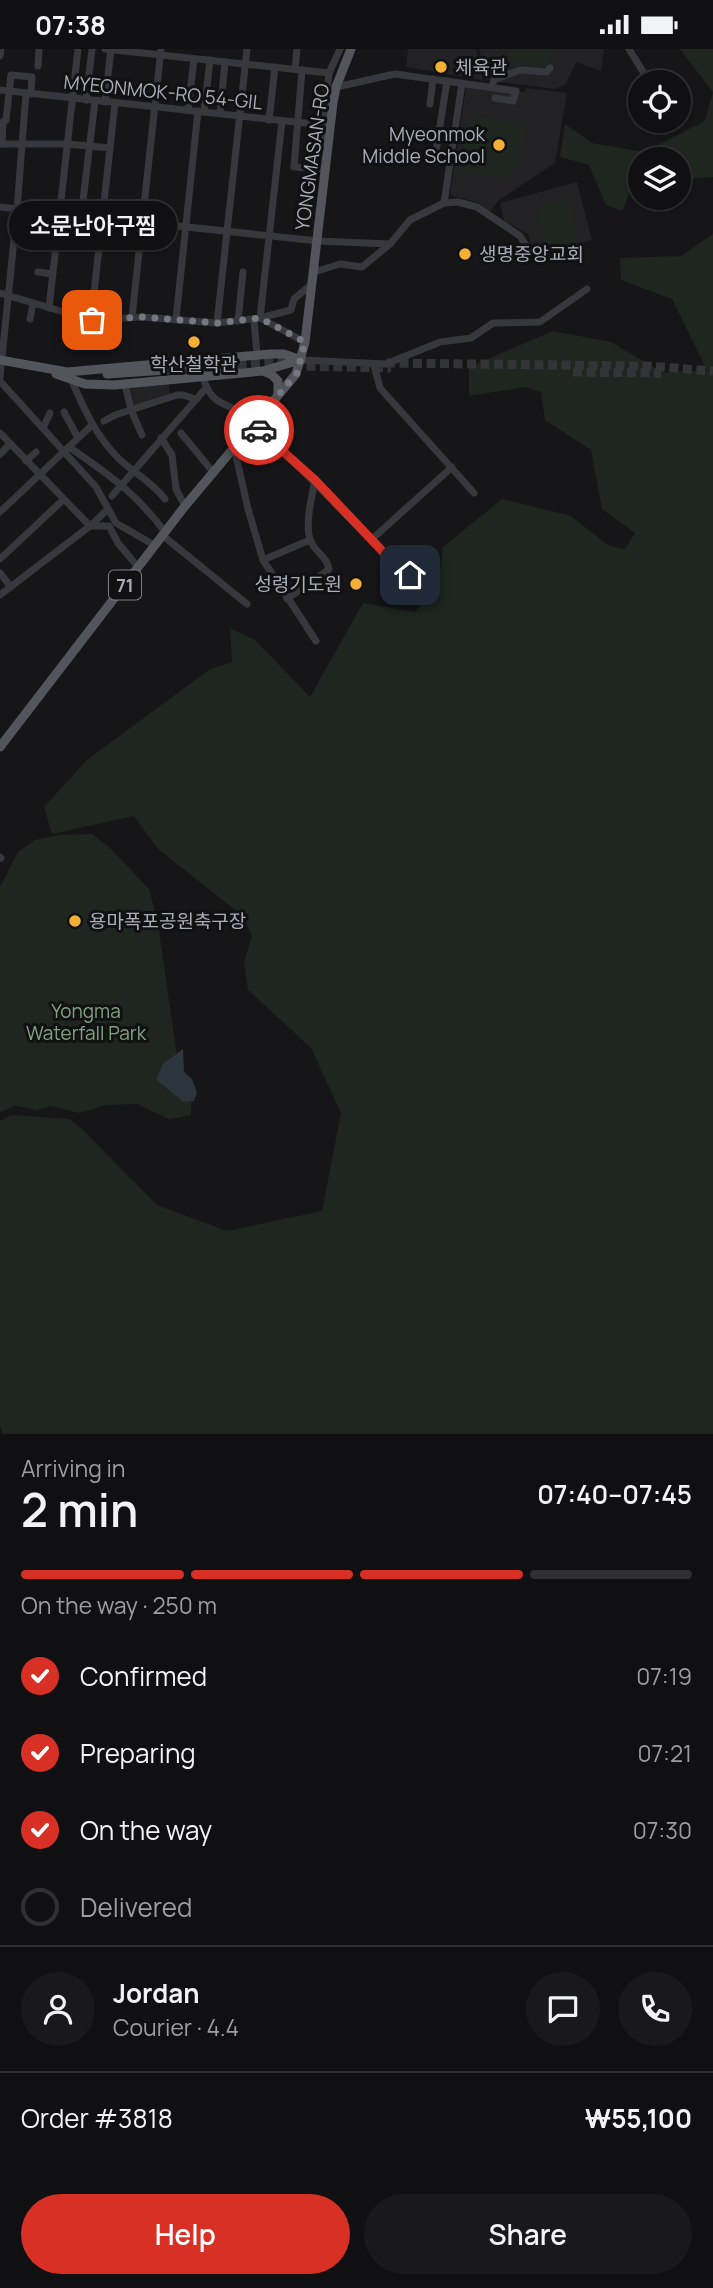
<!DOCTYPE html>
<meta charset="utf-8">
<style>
:root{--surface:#101012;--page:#19191b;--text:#f1f3f6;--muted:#9c9d9f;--line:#303032;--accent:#d93025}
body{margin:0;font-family:Manrope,"Noto Sans KR",sans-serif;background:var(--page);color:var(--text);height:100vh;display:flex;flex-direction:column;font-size:26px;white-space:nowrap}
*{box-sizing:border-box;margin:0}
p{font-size:23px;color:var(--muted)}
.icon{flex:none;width:38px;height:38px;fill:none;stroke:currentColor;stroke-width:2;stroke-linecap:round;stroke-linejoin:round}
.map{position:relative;height:1385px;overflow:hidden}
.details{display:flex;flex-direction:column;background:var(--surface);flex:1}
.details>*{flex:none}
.tools{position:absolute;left:628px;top:21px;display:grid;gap:14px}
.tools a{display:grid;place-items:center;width:63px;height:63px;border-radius:50%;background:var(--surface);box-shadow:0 2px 5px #0004,0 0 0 2px var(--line);font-size:35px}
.pin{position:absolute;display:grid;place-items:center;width:60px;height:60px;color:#fff;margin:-30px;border-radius:14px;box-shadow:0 4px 10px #0006}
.courier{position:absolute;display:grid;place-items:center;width:70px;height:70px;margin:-35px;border:5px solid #d93025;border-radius:50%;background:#fff;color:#222;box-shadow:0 2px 9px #0007}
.bubble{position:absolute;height:49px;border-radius:24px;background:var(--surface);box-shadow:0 2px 5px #0004,0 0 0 2px var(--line);font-size:23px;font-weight:600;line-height:49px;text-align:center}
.overview em{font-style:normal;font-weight:600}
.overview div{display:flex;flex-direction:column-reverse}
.overview{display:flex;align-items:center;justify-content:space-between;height:119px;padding:0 21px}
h1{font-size:46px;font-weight:600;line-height:52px}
.bar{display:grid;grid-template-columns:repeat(4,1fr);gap:10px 7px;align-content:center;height:84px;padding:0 21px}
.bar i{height:9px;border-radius:5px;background:var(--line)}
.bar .active{background:var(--accent)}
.bar p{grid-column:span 4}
.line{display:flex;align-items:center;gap:18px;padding:0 21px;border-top:2px solid var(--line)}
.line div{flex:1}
.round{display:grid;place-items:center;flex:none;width:74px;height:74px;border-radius:37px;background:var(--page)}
ol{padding:0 21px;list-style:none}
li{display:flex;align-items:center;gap:21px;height:77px}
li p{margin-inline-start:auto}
li .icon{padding:7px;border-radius:50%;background:var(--accent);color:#fff;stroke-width:4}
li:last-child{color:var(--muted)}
li i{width:38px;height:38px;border:4px solid var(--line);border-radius:50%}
.cta{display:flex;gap:14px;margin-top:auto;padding:14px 21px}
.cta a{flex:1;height:80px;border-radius:42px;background:var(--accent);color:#fff;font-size:28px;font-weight:600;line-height:80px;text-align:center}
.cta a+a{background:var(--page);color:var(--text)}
.status{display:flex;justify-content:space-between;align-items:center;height:49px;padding:0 35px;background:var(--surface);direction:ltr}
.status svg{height:19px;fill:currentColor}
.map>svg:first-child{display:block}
.built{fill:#222225}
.green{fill:#1e261f}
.water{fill:#2c353c}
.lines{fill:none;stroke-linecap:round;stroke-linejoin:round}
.major-tunnel{stroke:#333438;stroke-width:9;stroke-dasharray:9 4.5;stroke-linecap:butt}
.minor{stroke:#37383d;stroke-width:7}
.major{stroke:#53555c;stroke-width:9}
.done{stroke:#757880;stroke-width:7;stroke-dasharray:0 12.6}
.route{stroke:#d93025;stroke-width:9}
.poi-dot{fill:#f2b134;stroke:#111113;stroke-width:2.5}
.labels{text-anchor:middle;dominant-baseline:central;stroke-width:6;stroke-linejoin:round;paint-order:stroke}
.shield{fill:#111113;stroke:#7b7e86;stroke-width:2}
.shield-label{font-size:18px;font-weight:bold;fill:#a8adb8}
.poi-label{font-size:19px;fill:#a8adb8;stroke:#111113;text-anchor:start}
.street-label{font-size:19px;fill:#a8adb8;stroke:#111113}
.park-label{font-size:19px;fill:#7fa381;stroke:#111113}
</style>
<div class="status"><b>07:38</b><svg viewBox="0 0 49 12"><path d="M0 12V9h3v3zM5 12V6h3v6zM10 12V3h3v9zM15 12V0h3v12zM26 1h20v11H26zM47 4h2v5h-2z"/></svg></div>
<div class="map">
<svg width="713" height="1385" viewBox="0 0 713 1385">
<rect width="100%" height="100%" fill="#161618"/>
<g class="built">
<polygon points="408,0 476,0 483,31 406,18"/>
<polygon points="479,0 604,0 601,22 576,13 566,35 555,40 486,31"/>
<polygon points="466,38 525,43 526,39 567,44 555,114 498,152 490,163 479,154 450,146"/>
<polygon points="577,133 592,191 544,203 534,203 528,185 504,172 500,154"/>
<polygon points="168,332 170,346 132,360 127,336"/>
</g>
<g class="green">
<polygon points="508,0 555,0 548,18 512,15"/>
<polygon points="680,0 713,0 713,128 679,131 679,110 640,110 640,131 635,130 622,162 606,156 589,116 560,108 565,75 592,94 644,103 705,72 713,43"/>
<polygon points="469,66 526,76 520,112 505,129 459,122"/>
<polygon points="568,150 580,195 545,195 536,158"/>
<polygon points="713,185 713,1385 3,1385 0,1377 0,1072 11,1066 69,1070 82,1080 157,1156 227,1182 322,1162 341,1064 311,999 248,941 244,913 252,887 244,868 158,800 134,767 52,785 44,758 87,711 210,620 232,613 230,579 255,591 310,648 363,554 415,563 439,529 443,498 502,450 571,467 609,497 625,500 635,484 602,460 591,401 545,371 541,343 526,338 469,347 469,318 553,282 611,293 664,324 707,321 672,250 621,231 620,209 681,207"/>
<polygon points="92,785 110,799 149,840 158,874 177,1007 192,1036 191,1066 169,1070 137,1055 106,1056 79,1064 50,1057 38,1061 15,1057 0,1063 0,838 18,803 35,791 60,786"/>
</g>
<polygon class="water" points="183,1000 184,1023 192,1030 197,1044 194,1052 183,1053 156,1030 163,1015"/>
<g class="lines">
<g class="major-tunnel">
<polyline points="386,314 648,317 713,322"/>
<polyline points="224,317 295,311"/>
<polyline points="293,317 391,319"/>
<polyline points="573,323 661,324"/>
</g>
<g class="minor">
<polyline points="105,0 329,24"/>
<polyline points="629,0 648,31"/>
<polyline points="0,7 1,0"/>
<polyline points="38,17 39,0"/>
<polyline points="295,20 297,0"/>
<polyline points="302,21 294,118 326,120"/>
<polyline points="336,38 395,25 516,42 513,52 495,49"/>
<polyline points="492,38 494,31 520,21 547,23 550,19"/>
<polyline points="0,41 323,76"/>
<polyline points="86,51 92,0"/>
<polyline points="105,53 111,0"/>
<polyline points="430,55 433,30"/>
<polyline points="188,61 194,10"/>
<polyline points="204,63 210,11"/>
<polyline points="220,64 225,13"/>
<polyline points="269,71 275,18"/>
<polyline points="282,72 260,269 291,261 294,250 312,235"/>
<polyline points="329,92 321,89 329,24 340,0"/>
<polyline points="0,95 67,95 110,99"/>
<polyline points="2,95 3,73 6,71 11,26 32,28 31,45"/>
<polyline points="436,102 447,32"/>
<polyline points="444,154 462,34"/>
<polyline points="0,158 318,192 390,195 410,171 444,154 458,153 477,158 520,187 526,196"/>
<polyline points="81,168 95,52"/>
<polyline points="38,223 52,225"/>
<polyline points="314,223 340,215 362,218 390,195"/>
<polyline points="0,244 91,271 142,268 217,274 260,269 305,293"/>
<polyline points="49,259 78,0"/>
<polyline points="132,268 161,0"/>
<polyline points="30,270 33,255"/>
<polyline points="176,270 198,62"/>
<polyline points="91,271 115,54"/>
<polyline points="254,271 257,306"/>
<polyline points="238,272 243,223"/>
<polyline points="217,274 247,0"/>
<polyline points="301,311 386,315 440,293 471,289 493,274 540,273 587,240"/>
<polyline points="374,316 380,339 474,444"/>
<polyline points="0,328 17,161 26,44"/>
<path d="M203,329c11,31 21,21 41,38 63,53 113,117 177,168"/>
<path d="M71,330c13,30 25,57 48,80 15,14 33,23 46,40"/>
<polyline points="0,332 96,438 116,474 154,496"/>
<polyline points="125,335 131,361 142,386"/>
<polyline points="64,363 78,389"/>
<polyline points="104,372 115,366 177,346 183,346 195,350"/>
<polyline points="43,379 50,364"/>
<polyline points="0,384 90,477 109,477 118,494 138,518"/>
<polyline points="181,384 213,423"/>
<polyline points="161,389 172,406 176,440 185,457"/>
<path d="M69,398c40,28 66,45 96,85"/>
<polyline points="234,398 248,460 263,511 316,592"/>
<polyline points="0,405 10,395"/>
<polyline points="26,412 36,403"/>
<path d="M315,431c-3,15 -11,48 -4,61 4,12 16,15 18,28l-5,4 8,5"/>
<polyline points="112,447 206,339"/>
<polyline points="0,463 92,376"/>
<polyline points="162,486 247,555"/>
<polyline points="371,491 452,418"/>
<polyline points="0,510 63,451"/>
<polyline points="263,511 310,491"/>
<polyline points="0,524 11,538"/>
<polyline points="0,546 90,477 107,461"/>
<polyline points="287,550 324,524"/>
<polyline points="0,808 1,809"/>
</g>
<g class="major">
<polyline points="0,311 67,323 270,305 284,305 301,311"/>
<polyline points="263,322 272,326 278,332 278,345"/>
<polyline points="56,325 85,335 114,336 263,322 300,311"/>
<polyline points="107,325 224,317"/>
<polyline points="0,698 185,457 296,325 305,293 333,54 336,38 351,0"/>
</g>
</g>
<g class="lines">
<polyline class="done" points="92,271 142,268 217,274 260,269 305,293 297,324 253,376 259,381"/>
<polyline class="route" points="259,381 315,431 387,507 410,526"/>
</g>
<g class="poi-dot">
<circle cx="441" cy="18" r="7"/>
<circle cx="499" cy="96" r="7"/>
<circle cx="465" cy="205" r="7"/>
<circle cx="194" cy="293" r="7"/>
<circle cx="356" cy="535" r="7"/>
<circle cx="75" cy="872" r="7"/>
</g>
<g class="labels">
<rect class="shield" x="109" y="521.5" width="32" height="29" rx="5"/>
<g class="shield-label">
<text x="125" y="536">71</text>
</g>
<g class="poi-label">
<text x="455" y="18">체육관</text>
<text x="485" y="85" text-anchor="end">Myeonmok<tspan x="485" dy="22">Middle School</tspan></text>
<text x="479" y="205">생명중앙교회</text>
<text x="194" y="315" text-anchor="middle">학산철학관</text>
<text x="342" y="535" text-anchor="end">성령기도원</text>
<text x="89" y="872">용마폭포공원축구장</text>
</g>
<g class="street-label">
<text transform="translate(163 43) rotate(6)">MYEONMOK-RO 54-GIL</text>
<text transform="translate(312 108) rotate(-82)">YONGMASAN-RO</text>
</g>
<g class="park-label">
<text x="86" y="962">Yongma<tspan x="86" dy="22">Waterfall Park</tspan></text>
</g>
</g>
</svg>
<div class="tools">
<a><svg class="icon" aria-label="locate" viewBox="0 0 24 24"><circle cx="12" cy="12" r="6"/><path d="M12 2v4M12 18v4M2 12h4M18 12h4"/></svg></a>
<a><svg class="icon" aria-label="layers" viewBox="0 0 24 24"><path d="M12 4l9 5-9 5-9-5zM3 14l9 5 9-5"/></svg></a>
</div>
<div class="pin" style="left:92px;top:271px;background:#ea580c"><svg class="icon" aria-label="bag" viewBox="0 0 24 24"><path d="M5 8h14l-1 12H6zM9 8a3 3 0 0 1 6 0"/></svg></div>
<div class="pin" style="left:410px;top:526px;background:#1f2937"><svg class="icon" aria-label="home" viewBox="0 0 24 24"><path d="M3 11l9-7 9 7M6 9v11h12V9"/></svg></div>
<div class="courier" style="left:259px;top:381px"><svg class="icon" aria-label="car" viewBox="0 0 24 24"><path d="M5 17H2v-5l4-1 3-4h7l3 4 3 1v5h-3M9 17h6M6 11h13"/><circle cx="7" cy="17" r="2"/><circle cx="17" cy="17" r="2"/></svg></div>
<div class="bubble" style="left:9px;top:152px;width:168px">소문난아구찜</div>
</div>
<section class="details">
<div class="overview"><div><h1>2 min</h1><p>Arriving in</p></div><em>07:40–07:45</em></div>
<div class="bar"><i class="active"></i><i class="active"></i><i class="active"></i><i></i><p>On the way · 250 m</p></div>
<ol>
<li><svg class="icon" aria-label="check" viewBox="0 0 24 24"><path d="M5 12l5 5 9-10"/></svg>Confirmed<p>07:19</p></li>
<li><svg class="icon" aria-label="check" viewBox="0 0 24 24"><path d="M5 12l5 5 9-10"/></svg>Preparing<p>07:21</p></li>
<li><svg class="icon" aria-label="check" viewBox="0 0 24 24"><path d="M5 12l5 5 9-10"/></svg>On the way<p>07:30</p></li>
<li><i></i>Delivered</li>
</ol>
<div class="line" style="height:126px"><a class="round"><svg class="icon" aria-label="person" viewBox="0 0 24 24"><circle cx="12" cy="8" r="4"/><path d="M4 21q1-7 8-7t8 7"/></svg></a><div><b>Jordan</b><p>Courier · 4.4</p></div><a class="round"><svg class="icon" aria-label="chat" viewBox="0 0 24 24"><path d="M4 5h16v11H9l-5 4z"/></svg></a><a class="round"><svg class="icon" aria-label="phone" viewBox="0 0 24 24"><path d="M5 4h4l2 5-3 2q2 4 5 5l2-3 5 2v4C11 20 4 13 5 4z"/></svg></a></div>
<div class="line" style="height:91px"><div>Order #3818</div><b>₩55,100</b></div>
<div class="cta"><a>Help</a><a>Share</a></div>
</section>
